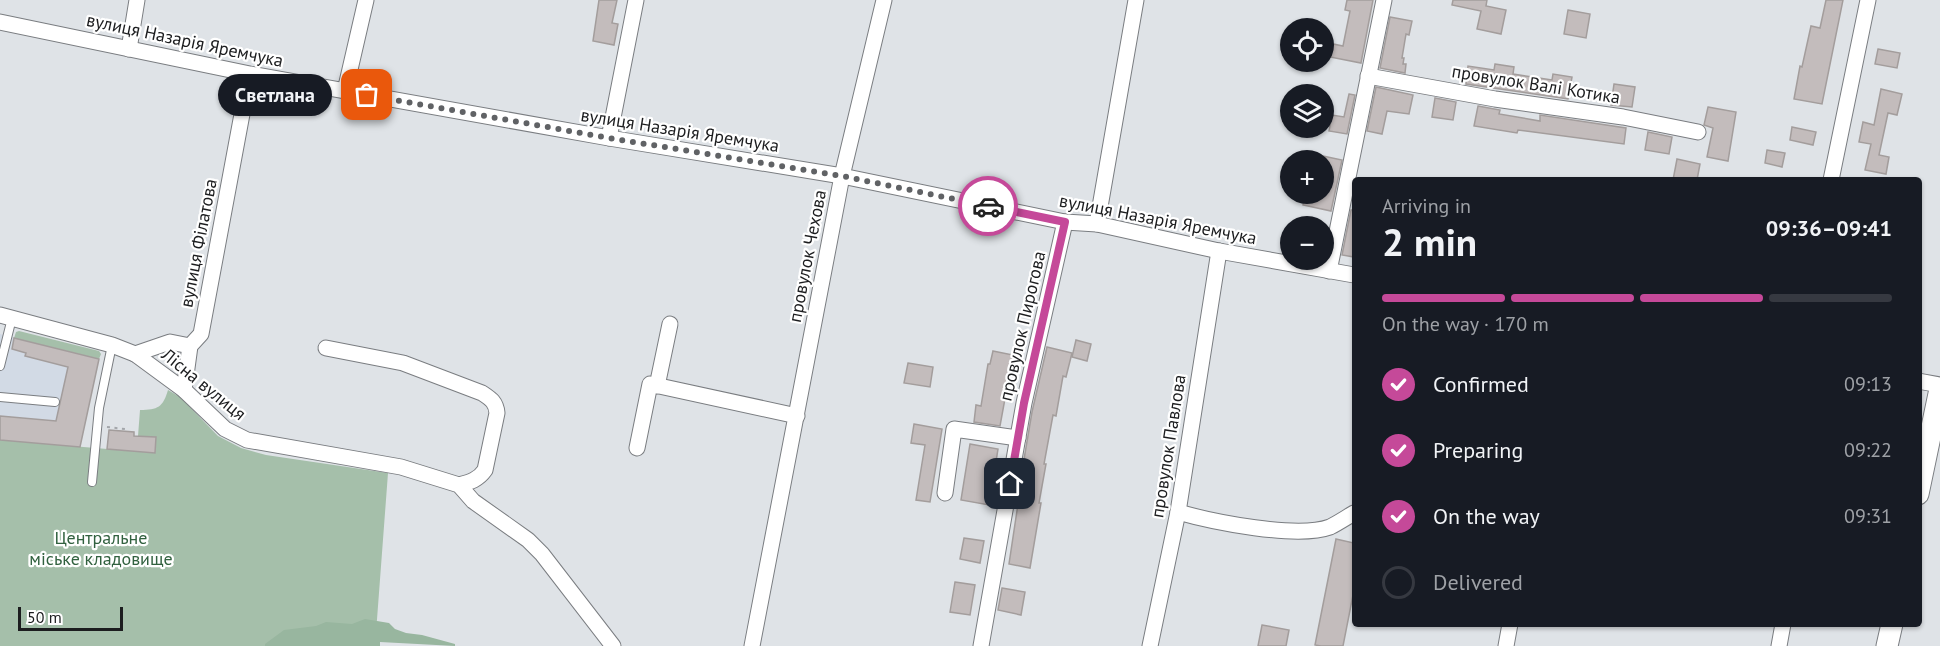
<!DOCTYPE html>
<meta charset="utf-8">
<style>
:root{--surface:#171b24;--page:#242831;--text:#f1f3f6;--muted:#9ea1a6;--line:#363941;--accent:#c54999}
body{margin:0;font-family:"PT Sans",sans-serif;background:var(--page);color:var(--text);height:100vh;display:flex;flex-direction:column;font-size:22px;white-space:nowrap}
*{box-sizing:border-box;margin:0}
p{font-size:20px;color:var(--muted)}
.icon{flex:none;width:33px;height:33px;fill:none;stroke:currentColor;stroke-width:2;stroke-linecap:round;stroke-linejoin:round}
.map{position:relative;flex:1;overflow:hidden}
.panel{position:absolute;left:1352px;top:177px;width:570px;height:450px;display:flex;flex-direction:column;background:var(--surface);border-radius:6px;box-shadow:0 2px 4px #0004}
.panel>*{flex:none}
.fabs{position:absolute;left:1280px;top:18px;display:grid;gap:12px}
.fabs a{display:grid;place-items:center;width:54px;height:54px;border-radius:50%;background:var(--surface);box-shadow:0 2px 4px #0004;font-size:30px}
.scale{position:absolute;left:18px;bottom:15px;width:105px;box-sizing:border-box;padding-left:6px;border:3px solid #1c1d1f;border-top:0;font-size:16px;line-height:21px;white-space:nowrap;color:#1c1d1f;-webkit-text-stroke:4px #fff;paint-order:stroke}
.pin{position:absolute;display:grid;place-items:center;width:51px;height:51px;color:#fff;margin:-26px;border-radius:12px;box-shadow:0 3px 9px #0006}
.courier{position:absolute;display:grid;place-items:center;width:60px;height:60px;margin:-30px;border:4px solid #c54999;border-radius:50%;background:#fff;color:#222;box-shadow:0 2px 8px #0007}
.bubble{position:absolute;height:42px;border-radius:21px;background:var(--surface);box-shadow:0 2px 4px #0004;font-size:20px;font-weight:600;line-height:42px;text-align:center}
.overview em{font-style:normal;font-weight:600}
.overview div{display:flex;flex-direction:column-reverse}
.overview{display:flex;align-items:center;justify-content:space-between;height:102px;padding:0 30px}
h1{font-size:39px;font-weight:600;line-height:45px}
.bar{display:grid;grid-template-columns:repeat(4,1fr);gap:9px 6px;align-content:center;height:72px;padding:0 30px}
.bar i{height:8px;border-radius:4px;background:var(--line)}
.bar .on{background:var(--accent)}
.bar p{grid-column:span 4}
ol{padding:0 30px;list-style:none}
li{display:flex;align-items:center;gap:18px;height:66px}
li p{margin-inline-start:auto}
li .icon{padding:6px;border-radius:50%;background:var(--accent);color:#fff;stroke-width:4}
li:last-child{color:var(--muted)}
li i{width:33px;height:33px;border:3px solid var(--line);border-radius:50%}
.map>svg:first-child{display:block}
.built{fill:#d2dae5}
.green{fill:#a5bfaa}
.forest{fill:#98b69f}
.building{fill:#c3bcbc;stroke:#a39d9c;stroke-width:1.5}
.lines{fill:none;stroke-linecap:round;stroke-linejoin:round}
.lane-casing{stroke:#7a7d81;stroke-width:10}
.street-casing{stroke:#7a7d81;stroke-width:17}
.secondary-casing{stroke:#7a7d81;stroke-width:23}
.path{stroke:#a3a6aa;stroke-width:2;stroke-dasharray:3 4.5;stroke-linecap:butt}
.lane{stroke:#fff;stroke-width:8}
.street{stroke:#fff;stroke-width:15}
.secondary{stroke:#fff;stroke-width:21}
.done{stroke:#606265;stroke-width:6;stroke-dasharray:0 10.8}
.route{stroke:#c54999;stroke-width:8}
.labels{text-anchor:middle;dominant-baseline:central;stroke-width:4.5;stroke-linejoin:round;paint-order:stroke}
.street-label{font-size:18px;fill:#1c1d1f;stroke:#fff}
.park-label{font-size:18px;fill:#31613f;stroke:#fff}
</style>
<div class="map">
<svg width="1940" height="646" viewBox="0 0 1940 646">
<rect width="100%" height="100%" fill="#dfe3e7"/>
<polygon class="built" points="0,334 99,359 80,447 0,440"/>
<g class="green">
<polygon points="19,331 99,351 101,354 99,359 14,338 16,332"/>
<path d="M168,390l12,7 38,39 23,12 25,7 122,18 -13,173h-375v-206l155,13 1,-16 -18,-1 2,-26c18,0 23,-3 28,-20z"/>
</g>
<polygon class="forest" points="365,619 389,623 395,629 406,633 422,635 455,644 455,646 380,642 380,646 265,646 265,644 284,630 316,626 326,622 352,624"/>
<g class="building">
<polygon points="599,0 617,0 612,23 618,24 614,45 593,41"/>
<polygon points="1347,0 1373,0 1361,63 1330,57 1333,44 1343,46 1350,11 1345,10"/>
<polygon points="1453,0 1487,0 1486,6 1506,10 1501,34 1477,29 1481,11 1452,5"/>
<polygon points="1826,0 1843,0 1822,104 1794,99 1800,66 1802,67 1811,26 1820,28"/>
<polygon points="1568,10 1590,14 1586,38 1564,34"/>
<polygon points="1390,17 1412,21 1409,35 1406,34 1402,58 1404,58 1403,64 1406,64 1405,73 1380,68"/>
<polygon points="1878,49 1900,53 1897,68 1875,64"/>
<polygon points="1495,64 1514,67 1513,74 1552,80 1553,74 1572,77 1568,99 1466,84 1468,66 1494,70"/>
<polygon points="1614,84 1635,87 1632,107 1611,105"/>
<polygon points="1376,87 1413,95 1409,114 1387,111 1382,134 1367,131"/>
<polygon points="1881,89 1902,94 1897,115 1888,113 1879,155 1889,157 1886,174 1865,170 1871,144 1859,142 1863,122 1874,125"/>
<polygon points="1349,94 1355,95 1347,134 1329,131 1332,115 1344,117"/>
<polygon points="1435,98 1456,102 1453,120 1432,117"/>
<polygon points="1478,106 1500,110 1499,114 1540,121 1540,115 1626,128 1624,144 1518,130 1517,133 1474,126"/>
<polygon points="1708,107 1736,112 1728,161 1707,157 1713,128 1704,125"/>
<polygon points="1792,127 1816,132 1813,145 1790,140"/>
<polygon points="1648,132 1672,137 1669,154 1645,150"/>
<polygon points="1767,150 1785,153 1782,167 1765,163"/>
<polygon points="1323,156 1342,160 1331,211 1303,205 1305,194 1323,194"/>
<polygon points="1677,159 1700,164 1697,180 1673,180"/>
<polygon points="1351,210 1354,210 1354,257 1342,255"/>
<polygon points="14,338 99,359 80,447 0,440 0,416 56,421 68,367 25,356 26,353 12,349"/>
<polygon points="1076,340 1091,344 1087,361 1072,357"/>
<polygon points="1047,347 1072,353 1066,377 1063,376 1056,416 1053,415 1044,464 1046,464 1039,503 1041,503 1030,568 1009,564 1021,484 1020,483 1032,412"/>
<polygon points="993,351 1013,355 1000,426 974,422 976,405 981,406 988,364 990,364"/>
<polygon points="908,363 933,367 930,387 904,383"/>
<polygon points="914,424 942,429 930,502 916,500 925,445 911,443"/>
<polygon points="109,430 134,432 134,436 156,437 155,453 107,449"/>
<polygon points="970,444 998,449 989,505 961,500"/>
<polygon points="964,538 984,541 980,563 960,559"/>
<polygon points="1336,539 1354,543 1354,590 1343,646 1321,646 1315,645"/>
<polygon points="955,582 975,585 970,615 950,612"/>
<polygon points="1002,588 1025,592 1021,615 998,610"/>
<polygon points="1262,625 1289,630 1286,646 1258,646"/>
</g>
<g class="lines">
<g class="lane-casing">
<g id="lane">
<polyline points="0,366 12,318"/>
<polyline points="0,397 55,402"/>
<polyline points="92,482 99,408 112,345"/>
</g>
</g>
<g class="street-casing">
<g id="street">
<polyline points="0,22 250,74 609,138 842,176 1065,222 1097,224 1219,251 1354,275"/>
<polyline points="129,49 137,0"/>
<polyline points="1368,76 1495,99 1623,117 1698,132"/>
<polyline points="345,91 366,0"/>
<polyline points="609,138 636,0"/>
<polyline points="1831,180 1868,0"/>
<polyline points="1097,224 1136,0"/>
<polyline points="1329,271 1384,0"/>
<polyline points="0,315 112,345 135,354 184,390 225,429 247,440 401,467 459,485 473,501 528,540 542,554 613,646"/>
<path d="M326,348l77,15 79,30c9,6 14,9 15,20l-12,57c-7,10 -15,12 -26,15"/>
<polyline points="135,354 170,342 190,346"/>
<polyline points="1918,381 1940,385"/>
<polyline points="657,386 670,324"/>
<polyline points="184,390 190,346 201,334 245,98"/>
<polyline points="637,448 650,384 797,416"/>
<polyline points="945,493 954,429 1018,438"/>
<path d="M1178,512c35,10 119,27 152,15 8,-4 17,-10 24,-14"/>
<polyline points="752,646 842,176 884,0"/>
<polyline points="981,646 1024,403 1065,222"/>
<polyline points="1150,646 1178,512 1219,251"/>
<polyline points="1506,646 1510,624"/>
<polyline points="1779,646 1783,624"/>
</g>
</g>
<g class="secondary-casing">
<g id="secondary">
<polyline points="1918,494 1940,389"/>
<polyline points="1887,646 1892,624"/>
</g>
</g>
<polyline class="path" points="107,427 125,429 125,432"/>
<use href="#lane" class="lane"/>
<use href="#street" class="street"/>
<use href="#secondary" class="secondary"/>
</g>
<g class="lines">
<polyline class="done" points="367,95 609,138 842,176 988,206"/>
<polyline class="route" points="988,206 1065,222 1024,403 1010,484"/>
</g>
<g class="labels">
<g class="street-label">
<text transform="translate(185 40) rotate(12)">вулиця Назарія Яремчука</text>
<text transform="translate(1536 84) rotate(9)">провулок Валі Котика</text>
<text transform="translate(680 130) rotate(9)">вулиця Назарія Яремчука</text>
<text transform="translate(1158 219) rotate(11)">вулиця Назарія Яремчука</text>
<text transform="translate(198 243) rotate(-79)">вулиця Філатова</text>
<text transform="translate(807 256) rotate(-79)">провулок Чехова</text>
<text transform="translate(1022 326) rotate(-77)">провулок Пирогова</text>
<text transform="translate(204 384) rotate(39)">Лісна вулиця</text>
<text transform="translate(1168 446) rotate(-81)">провулок Павлова</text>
</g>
<g class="park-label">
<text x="101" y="537">Центральне<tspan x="101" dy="21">міське кладовище</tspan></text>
</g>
</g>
</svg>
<div class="fabs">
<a><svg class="icon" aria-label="locate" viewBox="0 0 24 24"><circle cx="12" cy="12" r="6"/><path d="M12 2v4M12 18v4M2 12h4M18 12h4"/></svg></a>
<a><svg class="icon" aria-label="layers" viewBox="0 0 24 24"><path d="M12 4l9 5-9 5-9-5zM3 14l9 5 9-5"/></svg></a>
<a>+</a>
<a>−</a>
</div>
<div class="scale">50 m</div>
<div class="pin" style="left:367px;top:95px;background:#ea580c"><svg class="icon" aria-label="bag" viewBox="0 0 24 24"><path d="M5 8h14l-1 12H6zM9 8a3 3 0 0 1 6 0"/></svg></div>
<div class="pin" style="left:1010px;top:484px;background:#1f2937"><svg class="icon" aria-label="home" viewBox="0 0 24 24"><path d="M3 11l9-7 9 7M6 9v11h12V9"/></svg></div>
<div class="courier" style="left:988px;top:206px"><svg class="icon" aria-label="car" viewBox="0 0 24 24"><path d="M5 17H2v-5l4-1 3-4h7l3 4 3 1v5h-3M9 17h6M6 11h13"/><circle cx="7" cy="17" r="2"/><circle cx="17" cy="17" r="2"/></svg></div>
<div class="bubble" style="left:218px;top:74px;width:114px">Светлана</div>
<section class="panel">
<div class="overview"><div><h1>2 min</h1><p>Arriving in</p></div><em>09:36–09:41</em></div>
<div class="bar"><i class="on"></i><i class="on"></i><i class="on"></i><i></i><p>On the way · 170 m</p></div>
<ol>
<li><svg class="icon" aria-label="check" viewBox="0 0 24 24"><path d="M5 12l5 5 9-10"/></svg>Confirmed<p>09:13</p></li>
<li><svg class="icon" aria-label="check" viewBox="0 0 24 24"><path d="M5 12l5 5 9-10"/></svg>Preparing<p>09:22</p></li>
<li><svg class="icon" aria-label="check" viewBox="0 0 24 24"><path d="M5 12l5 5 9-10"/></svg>On the way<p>09:31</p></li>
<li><i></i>Delivered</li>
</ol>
</section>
</div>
